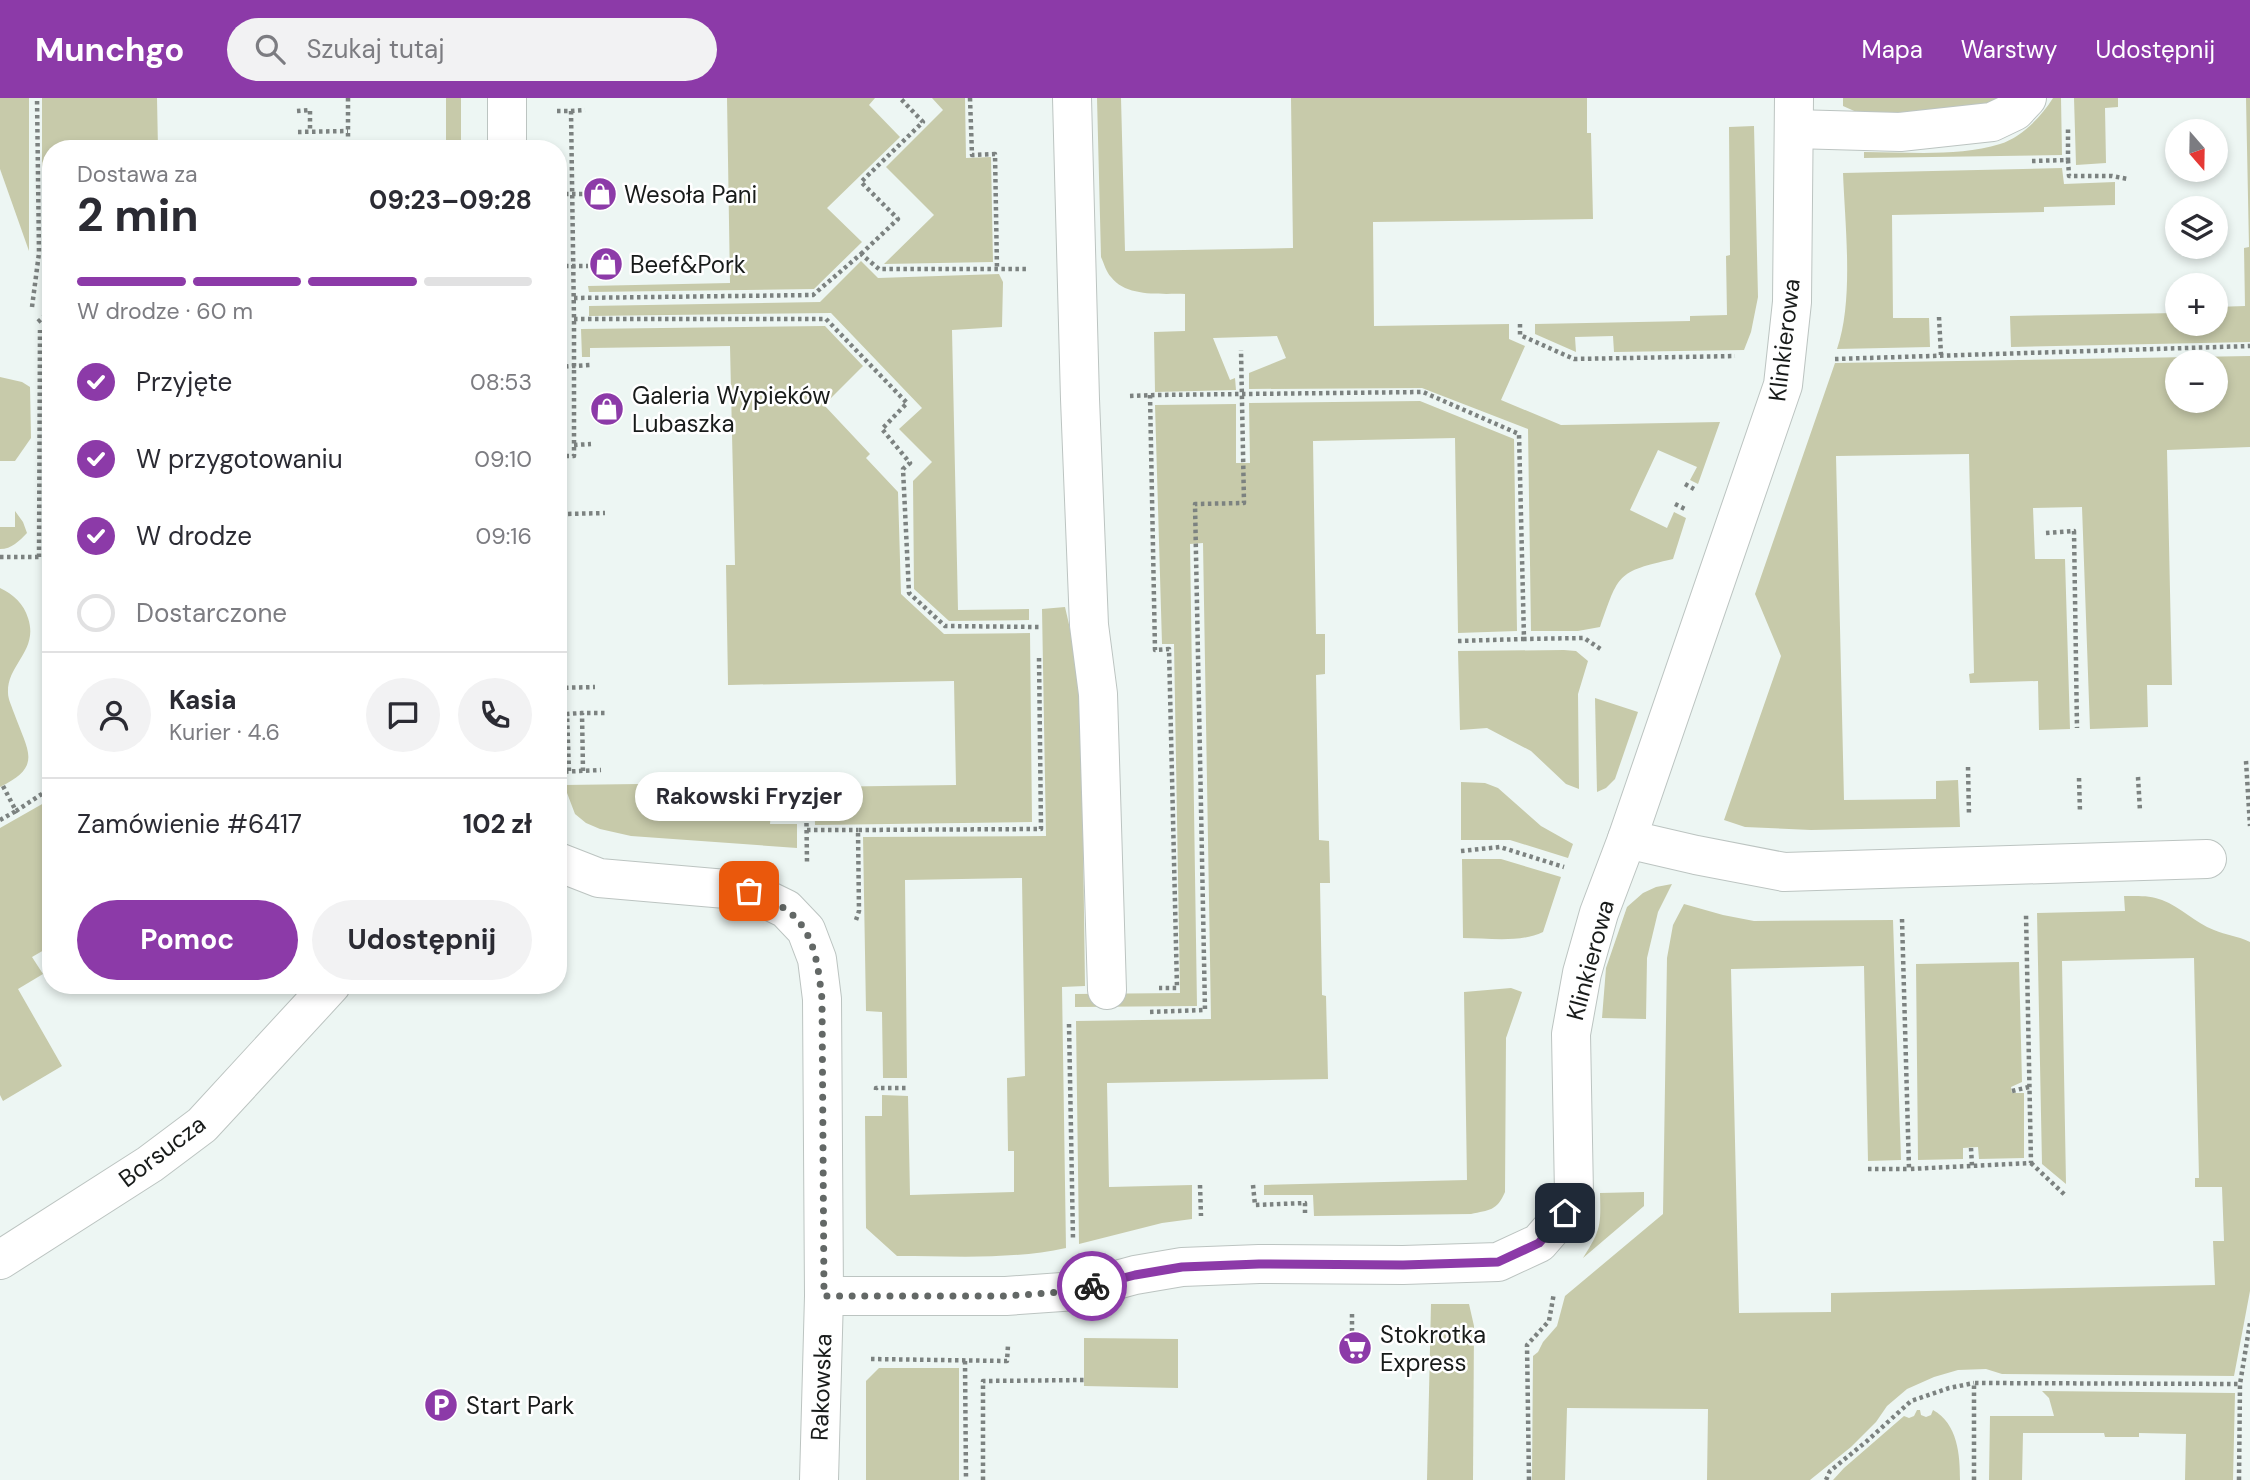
<!DOCTYPE html>
<html lang="pl">
<meta charset="utf-8">
<style>
:root{--surface:#fff;--page:#f2f2f3;--text:#2b2b33;--muted:#7c7c81;--line:#e1e1e2;--accent:#8c3aa8}
body{margin:0;font-family:"DM Sans",sans-serif;background:var(--page);color:var(--text);height:100vh;display:flex;flex-direction:column;font-size:26px;white-space:nowrap}
*{box-sizing:border-box;margin:0}
p{font-size:23px;color:var(--muted)}
.icon{flex:none;width:38px;height:38px;fill:none;stroke:currentColor;stroke-width:2;stroke-linecap:round;stroke-linejoin:round}
.map{position:relative;flex:1;overflow:hidden}
.side{position:absolute;left:42px;top:42px;width:525px;height:854px;display:flex;flex-direction:column;background:var(--surface);border-radius:28px;box-shadow:0 4px 10px #0003}
.side>*{flex:none}
.needle{width:46px;rotate:160deg}
.controls{position:absolute;left:2165px;top:21px;display:grid;gap:14px}
.controls a{display:grid;place-items:center;width:63px;height:63px;border-radius:50%;background:var(--surface);box-shadow:0 4px 10px #0003;font-size:35px}
.pin{position:absolute;display:grid;place-items:center;width:60px;height:60px;color:#fff;margin:-30px;border-radius:14px;box-shadow:0 4px 10px #0006}
.courier{position:absolute;display:grid;place-items:center;width:70px;height:70px;margin:-35px;border:5px solid #8c3aa8;border-radius:50%;background:#fff;color:#222;box-shadow:0 2px 9px #0007}
.bubble{position:absolute;height:49px;border-radius:24px;background:var(--surface);box-shadow:0 4px 10px #0003;font-size:23px;font-weight:700;line-height:49px;text-align:center}
.headline em{font-style:normal;font-weight:700}
.headline div{display:flex;flex-direction:column-reverse}
.headline{display:flex;align-items:center;justify-content:space-between;height:119px;padding:0 35px}
h1{font-size:46px;font-weight:700;line-height:52px}
.bar{display:grid;grid-template-columns:repeat(4,1fr);gap:10px 7px;align-content:center;height:84px;padding:0 35px}
.bar i{height:9px;border-radius:5px;background:var(--line)}
.bar .on{background:var(--accent)}
.bar p{grid-column:span 4}
.line{display:flex;align-items:center;gap:18px;padding:0 35px;border-top:2px solid var(--line)}
.line div{flex:1}
.round{display:grid;place-items:center;flex:none;width:74px;height:74px;border-radius:37px;background:var(--page)}
ol{padding:0 35px;list-style:none}
li{display:flex;align-items:center;gap:21px;height:77px}
li p{margin-inline-start:auto}
li .icon{padding:7px;border-radius:50%;background:var(--accent);color:#fff;stroke-width:4}
li:last-child{color:var(--muted)}
li i{width:38px;height:38px;border:4px solid var(--line);border-radius:50%}
.cta{display:flex;gap:14px;margin-top:auto;padding:14px 35px}
.cta a{flex:1;height:80px;border-radius:42px;background:var(--accent);color:#fff;font-size:28px;font-weight:700;line-height:80px;text-align:center}
.cta a+a{background:var(--page);color:var(--text)}
header{display:flex;align-items:center;gap:42px;box-sizing:border-box;height:98px;padding:0 35px;background:var(--accent);color:#fff}
header strong{font-size:33px}
nav{display:flex;gap:38px;margin-inline-start:auto;font-size:24px}
.search{width:490px;height:63px;background:var(--page);display:flex;align-items:center;gap:18px;box-sizing:border-box;padding:0 24px;border-radius:38px;color:var(--muted);font-size:26px}
.map>svg:first-child{display:block}
.green{fill:#c7caaa;fill-rule:evenodd}
.lines{fill:none;stroke-linecap:round;stroke-linejoin:round}
.minor-casing{stroke:#bcc4c1;stroke-width:40}
.path{stroke:#7c8280;stroke-width:4.5;stroke-dasharray:3.5 3.5;stroke-linecap:butt}
.minor{stroke:#fff;stroke-width:38}
.done{stroke:#636866;stroke-width:7;stroke-dasharray:0 12.6}
.route{stroke:#8c3aa8;stroke-width:9}
.labels{text-anchor:middle;dominant-baseline:central;stroke-width:5;stroke-linejoin:round;paint-order:stroke}
.poi-label{font-size:24px;fill:#181b1a;stroke:#fff;text-anchor:start}
.street-label{font-size:24px;fill:#181b1a;stroke:#fff}
</style>
<header>
<strong>Munchgo</strong>
<div class="search"><svg class="icon" aria-label="search" viewBox="0 0 24 24"><circle cx="10" cy="10" r="6"/><path d="M15 15l6 6"/></svg>Szukaj tutaj</div>
<nav><a>Mapa</a><a>Warstwy</a><a>Udostępnij</a></nav>
</header>
<div class="map">
<svg width="2250" height="1382" viewBox="0 0 2250 1382">
<rect width="100%" height="100%" fill="#edf6f3"/>
<g class="green">
<polygon points="0,0 29,0 29,153 0,71"/>
<polygon points="42,0 157,0 158,51 51,51 51,191 43,172 43,99 48,99 48,71 42,70"/>
<rect x="446" y="0" width="15" height="51"/>
<polygon points="727,0 875,0 869,7 900,39 827,110 862,144 814,191 589,194 588,188 730,185"/>
<polygon points="932,0 965,0 966,60 991,59 993,164 884,166 934,117 886,69 943,12"/>
<path d="M1097,0h24l4,153 168,-3 -2,-150h296v35h4l2,86 -220,3 1,104 135,-2v15l16,7 -24,54 60,25 159,-3 -22,62 -8,-4 7,-13 -39,-17 -28,60 37,18 7,-16 12,6 -13,41c-57,13 -54,15 -73,68l-22,4h-47l-3,-202 -106,-41 -173,1v-16l37,-15 -9,-22 -64,2 17,42 5,-2 1,12 -81,2 -1,-60 31,-1v-37c-22,-1 -58,4 -74,-17 -5,-5 -7,-14 -10,-20z"/>
<polygon points="1843,0 2003,0 1971,14 1861,16 1843,8"/>
<path d="M2053,0h8l1,57 -198,3v-6c44,0 94,5 136,-8 22,-7 41,-27 53,-46z"/>
<polygon points="2074,0 2118,0 2118,9 2105,10 2106,65 2076,67"/>
<polygon points="2246,0 2250,0 2250,244 2011,249 2010,218 2177,215 2177,226 2216,226 2216,209 2245,208 2244,150 2249,149"/>
<polygon points="1754,28 1758,199 1751,234 1744,252 1614,254 1613,238 1575,239 1576,254 1535,236 1535,226 1690,223 1690,218 1727,217 1726,158 1730,157 1729,29"/>
<path d="M2062,70l2,16 51,-2v23l-71,2v5l-152,3 1,103h36l1,29 -93,2c17,-49 8,-123 6,-176z"/>
<polygon points="861,163 878,180 999,176 1003,184 1002,229 952,232 958,512 1029,511 1029,522 949,523 914,491 913,383 932,364 899,331 922,310 831,215 589,218 589,208 820,204"/>
<polygon points="825,228 863,268 824,307 870,356 866,360 898,394 901,496 944,536 1030,535 1032,724 815,727 814,689 956,687 954,583 728,587 726,467 735,467 730,248 590,250 590,259 582,259 581,231"/>
<path d="M2250,258v91l-83,3 5,235h-25l1,42 -58,2 -8,-222 -49,1 2,51h30l5,170 -31,1 -1,-49 -68,2 -1,-9 5,-1 -5,-219 -133,2 8,344 92,-1v-18l22,-1 2,47 -149,3 -66,-3 -21,-7 57,-164 -26,-62 80,-231zM2177,264h39v39h-39z"/>
<polygon points="0,279 22,284 30,289 31,340 15,363 0,363"/>
<polygon points="1420,303 1514,341 1517,533 1458,535 1455,340 1313,343 1316,536 1325,536 1325,576 1316,577 1319,742 1329,743 1330,785 1320,785 1322,897 1326,898 1328,981 1107,985 1109,1089 1192,1087 1192,1121 1162,1125 1079,1146 1076,923 1211,921 1203,445 1190,446 1197,908 1075,909 1075,896 1180,895 1174,546 1162,546 1155,307 1236,306 1236,365 1250,365 1249,305"/>
<polygon points="43,305 51,320 51,441 44,425"/>
<path d="M15,413l8,11 4,11c-8,8 -15,16 -27,16v-22h15z"/>
<path d="M0,490c13,6 24,16 28,30 11,33 -21,46 -20,75 0,6 4,14 6,20 14,39 29,53 -14,74z"/>
<path d="M1065,509l12,52 4,35 4,292 -23,1 4,261c-55,12 -112,8 -169,8l-31,-28 -1,-112h17v-21l26,1 2,99 104,-3v-41h-6l-1,-73 18,-2 -3,-198 -117,2 2,198h-24l-1,-66 -16,-1 -3,-174 183,-1 -4,-227z"/>
<polygon points="1564,552 1576,553 1588,563 1578,596 1579,691 1566,686 1531,653 1487,630 1460,632 1458,553"/>
<polygon points="1595,600 1638,614 1615,681 1606,690 1597,694"/>
<polygon points="1461,684 1485,685 1498,690 1541,728 1573,746 1568,760 1510,742 1461,742"/>
<polygon points="639,686 639,693 747,690 747,714 771,714 770,726 797,726 797,750 631,738 600,731 586,725 575,716 564,687"/>
<polygon points="51,701 51,848 32,859 43,876 18,891 62,968 3,1003 0,997 0,730"/>
<path d="M1462,761h39l60,18 -18,55c-23,11 -55,6 -80,6z"/>
<polygon points="1672,786 1658,814 1647,860 1646,921 1602,920 1606,870 1627,809 1643,795 1656,789"/>
<path d="M2124,798c13,0 26,-1 38,4 19,7 33,23 52,30 12,5 24,6 36,12v349l-16,85 -232,-2 -16,-5 -28,1 -24,7 -27,12 -20,17 -11,16 -25,25 -41,33h-103l1,-71 -141,-1 -2,72h-33l1,-124 5,-4 5,-10 14,-16 8,-30 98,-82 4,-256 6,-33 11,-21 39,11 31,6 139,-1 8,240 -33,1 -4,-195 -133,3 8,344 92,-1v-19l384,-8 -2,-44h11l-2,-54h-27v-9h4l-5,-220 -132,3 4,223 -24,-20 -5,-251 88,-2z"/>
<polygon points="2019,864 2022,984 2011,989 2012,995 2024,995 2024,1060 1979,1061 1978,1049 1963,1050 1963,1061 1918,1062 1916,866"/>
<path d="M1511,890l11,4 -16,46 -1,154c-8,19 -16,18 -34,22l-157,2 -1,-21h-49v-10l203,-5 -3,-188z"/>
<path d="M1644,1094v14l-61,52c18,-28 18,-33 17,-65z"/>
<polygon points="1431,1206 1469,1206 1474,1228 1473,1382 1427,1382"/>
<polygon points="1084,1240 1178,1241 1178,1290 1084,1288"/>
<polygon points="879,1270 959,1270 959,1382 866,1382 866,1283"/>
<polygon points="2042,1293 2235,1295 2233,1382 2185,1382 2186,1336 2139,1335 2139,1339 2105,1339 2104,1335 2023,1335 2022,1382 1989,1382 1990,1318 2054,1318 2049,1300"/>
<path d="M1917,1312h3l1,5 5,2 5,-2 2,-5c25,14 27,45 27,70h-127l11,-12 60,-52 5,2 5,-2z"/>
</g>
<g class="lines">
<g class="minor-casing">
<g id="minor">
<polyline points="507,0 507,51"/>
<polyline points="1072,0 1080,301 1089,527 1098,596 1107,892"/>
<polyline points="1794,31 1900,34 1992,24 2015,13 2027,0"/>
<polyline points="1627,741 1696,757 1784,774 2207,761"/>
<polyline points="558,764 599,780 749,793 786,811 806,832 817,861 822,901 824,1198 819,1382"/>
<polyline points="0,1162 150,1066 202,1027 331,887"/>
<polyline points="824,1198 1006,1198 1076,1193 1135,1177 1182,1169 1259,1166 1403,1167 1498,1164 1539,1145 1565,1115 1574,1096 1571,936 1582,875 1599,815 1627,741 1783,287 1792,204 1794,0"/>
</g>
</g>
<g class="path">
<polyline points="348,0 348,51"/>
<polyline points="970,0 972,57 995,56 997,171"/>
<polyline points="297,13 310,12 310,34"/>
<polyline points="557,13 571,13 574,221 574,358 563,358 562,290 558,290"/>
<polyline points="571,13 585,12"/>
<polyline points="298,34 348,33"/>
<polyline points="2068,62 2069,78 2112,78 2128,81"/>
<polyline points="2032,63 2068,62 2068,30"/>
<polyline points="558,96 587,96"/>
<polyline points="861,156 898,121 861,84 923,24 900,0"/>
<polyline points="558,168 588,168"/>
<polyline points="574,200 813,197 861,156 879,171 1026,171"/>
<polyline points="32,209 39,155 37,0"/>
<polyline points="1939,219 1941,257"/>
<polyline points="574,221 826,221 907,305 882,331 910,365 903,371 909,495 945,528 1039,529"/>
<polyline points="38,224 51,212"/>
<polyline points="1520,226 1520,237 1574,261 1735,258"/>
<polyline points="1835,261 2250,248"/>
<polyline points="558,269 590,267"/>
<polyline points="1150,297 1155,552 1169,551 1177,890 1159,890"/>
<polyline points="1130,298 1155,297 1423,294 1519,336 1524,541 1584,540 1602,552"/>
<polyline points="574,347 591,346"/>
<polyline points="563,358 563,416 605,415"/>
<polyline points="1685,386 1694,391"/>
<polyline points="1675,406 1687,412"/>
<polyline points="2046,435 2074,433 2077,630"/>
<polyline points="558,448 564,447 564,416"/>
<polyline points="0,459 47,459"/>
<polyline points="39,459 40,232"/>
<polyline points="51,459 47,459 51,631"/>
<polyline points="1458,543 1524,541"/>
<polyline points="558,590 595,589"/>
<polyline points="2246,663 2250,728"/>
<polyline points="1968,669 1969,717"/>
<polyline points="569,673 567,616 582,615"/>
<polyline points="583,673 582,615 608,615"/>
<polyline points="558,674 601,672"/>
<polyline points="2138,679 2140,713"/>
<polyline points="2079,680 2080,714"/>
<polyline points="3,688 16,713 51,690"/>
<polyline points="806,690 807,764"/>
<polyline points="0,722 16,713"/>
<polyline points="807,732 858,732"/>
<polyline points="1461,753 1500,749 1564,769"/>
<polyline points="1902,821 1909,1071 2031,1065 2026,816"/>
<polyline points="856,822 859,813 858,732 1041,731 1039,559"/>
<polyline points="1150,914 1205,912 1195,406 1244,405 1241,252"/>
<polyline points="1069,926 1073,1141"/>
<polyline points="876,992 876,990 908,990"/>
<polyline points="2012,993 2029,989"/>
<polyline points="1971,1050 1972,1068"/>
<polyline points="2031,1065 2066,1098"/>
<polyline points="1868,1071 1909,1071"/>
<polyline points="1200,1087 1201,1118"/>
<polyline points="1253,1087 1255,1107 1305,1105 1305,1115"/>
<polyline points="1352,1216 1352,1236"/>
<polyline points="871,1261 1007,1263 1008,1247"/>
<polyline points="965,1263 966,1382"/>
<polyline points="983,1382 983,1283 1084,1282"/>
<polyline points="1529,1382 1527,1247 1549,1223 1554,1195"/>
<polyline points="1826,1382 1830,1373 1867,1343 1911,1303 1949,1290 1974,1285"/>
<polyline points="1974,1382 1974,1285 2240,1286"/>
<polyline points="2239,1382 2240,1286 2250,1225"/>
</g>
<use href="#minor" class="minor"/>
</g>
<g class="lines">
<path class="done" d="M749,793c12,6 25,10 36,18 30,20 33,57 37,90l2,297h182l70,-5 16,-5"/>
<polyline class="route" points="1092,1188 1135,1177 1182,1169 1259,1166 1403,1167 1498,1164 1539,1145 1565,1115"/>
</g>
<defs>
<g id="shop-disc" transform="scale(1.75)"><circle r="9.5" fill="#8c3aa8" stroke="#fff"/><path d="M-5-2.5h2.3a2.7 3.5 0 0 1 5.4 0H5L5.5 6h-11ZM-1.5-2.5h3a1.5 2.3 0 0 0-3 0Z" fill="#fff"/></g>
<g id="supermarket-disc" transform="scale(1.75)"><circle r="9.5" fill="#8c3aa8" stroke="#fff"/><path d="M-6-5.5h2.5l.6 2H6L4.5 2H-2.5L-4.4-4H-6ZM-1.5 3.2a1.3 1.3 0 1 0 .1 0ZM3 3.2a1.3 1.3 0 1 0 .1 0Z" fill="#fff"/></g>
<g id="parking-disc" transform="scale(1.75)"><circle r="9.5" fill="#8c3aa8" stroke="#fff"/><path d="M-3.5-5.5H1a3.5 3.5 0 0 1 0 7H-1V5.5H-3.5ZM-1-3.4V-.6H.8a1.4 1.4 0 0 0 0-2.8Z" fill="#fff"/></g>
</defs>
<g fill-rule="evenodd">
<use href="#shop-disc" x="600" y="96"/>
<use href="#shop-disc" x="606" y="166"/>
<use href="#shop-disc" x="607" y="311"/>
<use href="#supermarket-disc" x="1355" y="1250"/>
<use href="#parking-disc" x="441" y="1307"/>
</g>
<g class="labels">
<g class="poi-label">
<text x="624" y="96">Wesoła Pani</text>
<text x="630" y="166">Beef&amp;Pork</text>
<text x="632" y="297">Galeria Wypieków<tspan x="632" dy="28">Lubaszka</tspan></text>
<text x="1380" y="1236">Stokrotka<tspan x="1380" dy="28">Express</tspan></text>
<text x="466" y="1307">Start Park</text>
</g>
<g class="street-label">
<text transform="translate(1784 242) rotate(-83)">Klinkierowa</text>
<text transform="translate(1590 862) rotate(-75)">Klinkierowa</text>
<text transform="translate(162 1053) rotate(-37)">Borsucza</text>
<text transform="translate(821 1289) rotate(-88)">Rakowska</text>
</g>
</g>
</svg>
<div class="controls">
<a><svg class="needle" viewBox="-14 -14 28 28"><path d="M0-13l5 13h-10z" fill="#e53935"/><path d="M0 13l5-13h-10z" fill="#7c7c81"/></svg></a>
<a><svg class="icon" aria-label="layers" viewBox="0 0 24 24"><path d="M12 4l9 5-9 5-9-5zM3 14l9 5 9-5"/></svg></a>
<a>+</a>
<a>−</a>
</div>
<div class="pin" style="left:749px;top:793px;background:#ea580c"><svg class="icon" aria-label="bag" viewBox="0 0 24 24"><path d="M5 8h14l-1 12H6zM9 8a3 3 0 0 1 6 0"/></svg></div>
<div class="pin" style="left:1565px;top:1115px;background:#1f2937"><svg class="icon" aria-label="home" viewBox="0 0 24 24"><path d="M3 11l9-7 9 7M6 9v11h12V9"/></svg></div>
<div class="courier" style="left:1092px;top:1188px"><svg class="icon" aria-label="bike" viewBox="0 0 24 24"><circle cx="6" cy="16" r="4"/><circle cx="18" cy="16" r="4"/><path d="M6 16l4-8h5l3 8M10 8l3 8H6M13 5h3"/></svg></div>
<div class="bubble" style="left:635px;top:674px;width:228px">Rakowski Fryzjer</div>
<section class="side">
<div class="headline"><div><h1>2 min</h1><p>Dostawa za</p></div><em>09:23–09:28</em></div>
<div class="bar"><i class="on"></i><i class="on"></i><i class="on"></i><i></i><p>W drodze · 60 m</p></div>
<ol>
<li><svg class="icon" aria-label="check" viewBox="0 0 24 24"><path d="M5 12l5 5 9-10"/></svg>Przyjęte<p>08:53</p></li>
<li><svg class="icon" aria-label="check" viewBox="0 0 24 24"><path d="M5 12l5 5 9-10"/></svg>W przygotowaniu<p>09:10</p></li>
<li><svg class="icon" aria-label="check" viewBox="0 0 24 24"><path d="M5 12l5 5 9-10"/></svg>W drodze<p>09:16</p></li>
<li><i></i>Dostarczone</li>
</ol>
<div class="line" style="height:126px"><a class="round"><svg class="icon" aria-label="person" viewBox="0 0 24 24"><circle cx="12" cy="8" r="4"/><path d="M4 21q1-7 8-7t8 7"/></svg></a><div><b>Kasia</b><p>Kurier · 4.6</p></div><a class="round"><svg class="icon" aria-label="chat" viewBox="0 0 24 24"><path d="M4 5h16v11H9l-5 4z"/></svg></a><a class="round"><svg class="icon" aria-label="phone" viewBox="0 0 24 24"><path d="M5 4h4l2 5-3 2q2 4 5 5l2-3 5 2v4C11 20 4 13 5 4z"/></svg></a></div>
<div class="line" style="height:91px"><div>Zamówienie #6417</div><b>102 zł</b></div>
<div class="cta"><a>Pomoc</a><a>Udostępnij</a></div>
</section>
</div>
